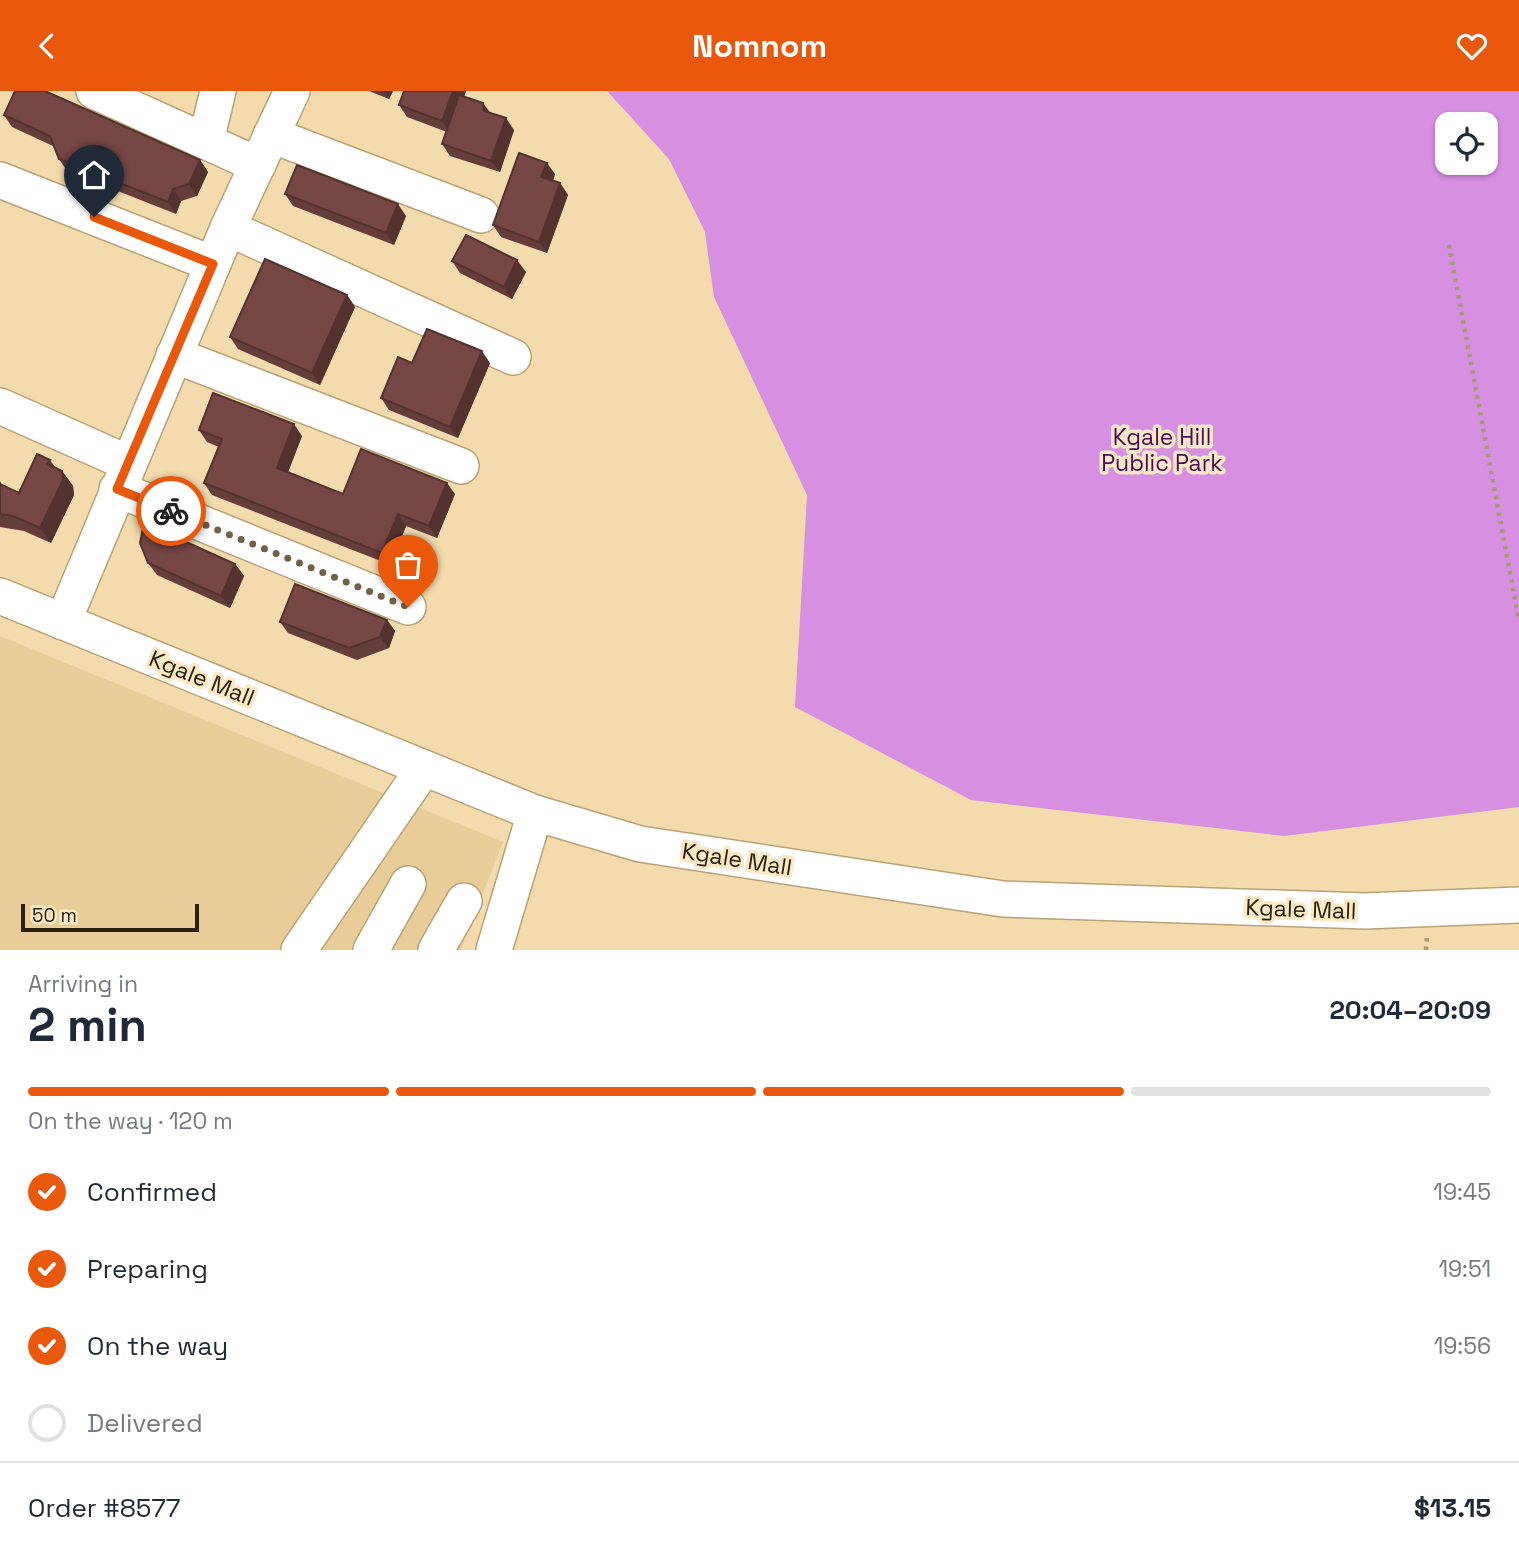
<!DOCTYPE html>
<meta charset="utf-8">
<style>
:root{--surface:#fff;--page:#f6f6f7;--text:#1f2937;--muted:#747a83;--line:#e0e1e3;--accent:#ea580c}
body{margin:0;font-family:"Space Grotesk",sans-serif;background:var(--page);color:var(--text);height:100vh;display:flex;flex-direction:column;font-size:26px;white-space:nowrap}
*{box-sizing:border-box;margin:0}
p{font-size:23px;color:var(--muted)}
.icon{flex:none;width:38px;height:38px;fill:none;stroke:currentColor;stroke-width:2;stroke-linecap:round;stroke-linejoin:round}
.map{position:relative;height:859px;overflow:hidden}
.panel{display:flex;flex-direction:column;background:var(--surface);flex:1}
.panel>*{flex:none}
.buttons{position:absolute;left:1435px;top:21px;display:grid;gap:14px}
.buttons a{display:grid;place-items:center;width:63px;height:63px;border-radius:14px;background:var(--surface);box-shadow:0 2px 5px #0004;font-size:35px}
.scale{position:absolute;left:21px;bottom:18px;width:178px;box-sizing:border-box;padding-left:7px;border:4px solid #29200f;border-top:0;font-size:19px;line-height:24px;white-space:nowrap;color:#29200f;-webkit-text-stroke:5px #fce9c5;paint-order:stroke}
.pin{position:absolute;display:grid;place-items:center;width:60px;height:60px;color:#fff;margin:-72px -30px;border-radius:50% 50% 50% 0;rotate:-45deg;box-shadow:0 0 7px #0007}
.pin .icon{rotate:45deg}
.courier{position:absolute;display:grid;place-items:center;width:70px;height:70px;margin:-35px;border:5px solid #ea580c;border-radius:50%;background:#fff;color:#222;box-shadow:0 2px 9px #0007}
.head em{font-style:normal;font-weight:600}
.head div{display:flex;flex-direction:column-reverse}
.head{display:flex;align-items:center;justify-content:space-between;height:119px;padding:0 28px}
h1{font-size:46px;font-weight:600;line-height:52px}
.bar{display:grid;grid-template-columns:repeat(4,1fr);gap:10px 7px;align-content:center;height:84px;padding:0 28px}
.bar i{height:9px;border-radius:5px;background:var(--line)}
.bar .active{background:var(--accent)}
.bar p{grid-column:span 4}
.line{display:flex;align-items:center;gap:18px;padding:0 28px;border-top:2px solid var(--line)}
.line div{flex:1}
ol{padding:0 28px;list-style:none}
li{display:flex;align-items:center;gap:21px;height:77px}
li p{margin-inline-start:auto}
li .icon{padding:7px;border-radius:50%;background:var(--accent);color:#fff;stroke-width:4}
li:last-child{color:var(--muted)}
li i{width:38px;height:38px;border:4px solid var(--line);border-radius:50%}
header{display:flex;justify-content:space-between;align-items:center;height:91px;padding:0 28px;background:var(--accent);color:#fff;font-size:32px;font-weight:600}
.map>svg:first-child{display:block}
.built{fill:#e9cd99}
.green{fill:#d78fe1;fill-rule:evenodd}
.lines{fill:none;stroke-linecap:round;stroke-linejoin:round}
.minor-casing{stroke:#b9a277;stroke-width:38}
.path{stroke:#aa9875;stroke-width:4.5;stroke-dasharray:3.5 5;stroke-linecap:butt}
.minor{stroke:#fff;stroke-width:35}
.wall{fill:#653d3b}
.shaded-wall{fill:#533230}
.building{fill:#764745;stroke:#533230;stroke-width:2}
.done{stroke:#706147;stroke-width:7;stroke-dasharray:0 12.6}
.route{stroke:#ea580c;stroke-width:9}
.labels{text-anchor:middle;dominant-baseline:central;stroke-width:7;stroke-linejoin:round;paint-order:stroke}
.park-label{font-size:23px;fill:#4e0757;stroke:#fce9c5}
.street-label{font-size:23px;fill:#29200f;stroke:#fce9c5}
</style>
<header><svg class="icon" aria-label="back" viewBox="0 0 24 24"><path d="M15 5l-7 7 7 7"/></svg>Nomnom<svg class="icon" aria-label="heart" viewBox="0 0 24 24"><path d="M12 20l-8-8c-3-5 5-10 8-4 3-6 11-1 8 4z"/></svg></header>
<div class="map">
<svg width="1519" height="859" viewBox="0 0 1519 859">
<rect width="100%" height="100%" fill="#f3dbae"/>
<polygon class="built" points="0,545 503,751 461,859 0,859"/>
<path class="green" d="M607,0h912v716l-235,29 -313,-36 -176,-93 12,-212 -93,-198 -9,-65 -36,-73zM1447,33h39v39h-39z"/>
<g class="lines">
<g class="minor-casing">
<g id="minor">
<polyline points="94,0 258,74"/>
<polyline points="271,44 481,124"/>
<polyline points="206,50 218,0"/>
<polyline points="0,89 213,173"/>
<polyline points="228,137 513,266"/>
<polyline points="174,264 461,375"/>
<polyline points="0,315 128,372"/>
<polyline points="117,398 408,516"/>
<polyline points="0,505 535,722 640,753 1003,808 1365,820 1519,814"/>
<polyline points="63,531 228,137 292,0"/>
<polyline points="299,859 424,677"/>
<polyline points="371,859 408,793"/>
<polyline points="436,859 464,810"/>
<polyline points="494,859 535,722"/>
</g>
</g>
<g class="path">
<polyline points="1449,154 1519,530"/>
<polyline points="1426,859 1427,844"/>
</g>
<use href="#minor" class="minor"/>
</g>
<g class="wall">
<polygon points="369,0 393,0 389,8"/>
<polygon points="404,0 466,0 464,6 490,22 514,39 500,81 450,65 442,53 447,41 407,26 399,14"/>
<polygon points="4,24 200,69 208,81 197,105 181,110 176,123 67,80 59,68 53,55 12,36"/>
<polygon points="555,83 553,90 560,92 568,104 547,162 501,146 493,134"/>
<polygon points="285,103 406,125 394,154 293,115"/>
<polygon points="452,170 526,181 512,208 460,182"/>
<polygon points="347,204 355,216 320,294 238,258 230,246"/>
<polygon points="412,272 490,272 458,347 389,319 381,307"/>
<polygon points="199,339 302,345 288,381 343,403 455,403 437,447 406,435 391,474 212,404 204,392 219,356 207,351"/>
<polygon points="50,369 55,376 62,380 73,395 74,404 51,452 24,440 0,436 0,390 2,394 19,402"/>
<polygon points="148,472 235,473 244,485 230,517 157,484"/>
<polygon points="387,529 395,540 389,557 357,569 288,542 280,531"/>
</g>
<g class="shaded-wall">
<polygon points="384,0 393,0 389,8"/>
<polygon points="453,0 466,0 450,42 442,30"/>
<polygon points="483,12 492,24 484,20"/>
<polygon points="506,27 514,39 500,81 491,70"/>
<polygon points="200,69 208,81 197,105 189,93"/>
<polygon points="547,72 555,83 550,98 541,86"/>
<polygon points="560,92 568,104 547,162 539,151"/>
<polygon points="173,98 181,110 176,123 168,111"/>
<polygon points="398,113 406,125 394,154 386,142"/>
<polygon points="517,169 526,181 512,208 504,196"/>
<polygon points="347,204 355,216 320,294 312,282"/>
<polygon points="482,260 490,272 458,347 450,336"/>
<polygon points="294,333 302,345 285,389 277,377"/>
<polygon points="62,380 73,395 74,404 51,452 40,437"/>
<polygon points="447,392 455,403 437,447 429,435"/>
<polygon points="398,423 406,435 391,474 382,462"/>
<polygon points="235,473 244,485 230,517 221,505"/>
<polygon points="387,529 395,540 389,557 380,546"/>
</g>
<g class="building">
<polygon points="15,0 45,0 200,69 189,93 173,98 168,111 59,68 50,45 4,24"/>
<polygon points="404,0 453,0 442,30 399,14"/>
<polygon points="459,4 483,12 484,20 506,27 491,70 442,53"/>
<polygon points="519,62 547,72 541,86 560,92 539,151 493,134"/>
<polygon points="297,74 398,113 386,142 285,103"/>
<polygon points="466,144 517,169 504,196 452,170"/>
<polygon points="265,168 347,204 312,282 230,246"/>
<polygon points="427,238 482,260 450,336 381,307 398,266 412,272"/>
<polygon points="213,302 294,333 277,377 343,403 361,358 447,392 429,435 398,423 382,462 204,392 222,348 199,339"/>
<polygon points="37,363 50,369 47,373 62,380 63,389 40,437 13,425 0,423 0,393 19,402"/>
<polygon points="144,432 235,473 221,505 148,472 140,452"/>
<polygon points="295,493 387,529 380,546 349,557 280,531"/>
</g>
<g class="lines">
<polyline class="done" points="171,420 408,516"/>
<polyline class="route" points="94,126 213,173 117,398 171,420"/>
</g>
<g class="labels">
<g class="park-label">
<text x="1162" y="346">Kgale Hill<tspan x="1162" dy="26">Public Park</tspan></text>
</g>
<g class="street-label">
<text transform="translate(202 587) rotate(22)">Kgale Mall</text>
<text transform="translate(737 768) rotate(9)">Kgale Mall</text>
<text transform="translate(1301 818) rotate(2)">Kgale Mall</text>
</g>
</g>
</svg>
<div class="buttons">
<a><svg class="icon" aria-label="locate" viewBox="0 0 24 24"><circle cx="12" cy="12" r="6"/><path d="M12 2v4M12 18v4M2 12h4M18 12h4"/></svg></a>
</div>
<div class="scale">50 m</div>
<div class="pin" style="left:408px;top:516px;background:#ea580c"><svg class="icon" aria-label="bag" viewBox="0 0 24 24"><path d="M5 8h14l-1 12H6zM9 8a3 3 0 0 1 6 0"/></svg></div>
<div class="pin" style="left:94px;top:126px;background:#1f2937"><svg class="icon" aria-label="home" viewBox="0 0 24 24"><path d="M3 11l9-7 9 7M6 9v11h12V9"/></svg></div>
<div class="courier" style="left:171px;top:420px"><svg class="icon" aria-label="bike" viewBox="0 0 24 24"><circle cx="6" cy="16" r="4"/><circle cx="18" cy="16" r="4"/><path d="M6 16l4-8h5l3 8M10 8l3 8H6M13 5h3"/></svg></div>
</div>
<section class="panel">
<div class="head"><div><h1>2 min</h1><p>Arriving in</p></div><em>20:04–20:09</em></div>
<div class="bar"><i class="active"></i><i class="active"></i><i class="active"></i><i></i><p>On the way · 120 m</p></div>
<ol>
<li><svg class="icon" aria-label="check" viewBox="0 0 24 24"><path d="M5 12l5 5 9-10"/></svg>Confirmed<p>19:45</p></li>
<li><svg class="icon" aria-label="check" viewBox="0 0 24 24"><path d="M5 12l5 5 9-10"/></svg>Preparing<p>19:51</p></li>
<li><svg class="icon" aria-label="check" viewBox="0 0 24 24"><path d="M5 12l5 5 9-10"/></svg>On the way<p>19:56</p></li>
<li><i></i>Delivered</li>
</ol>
<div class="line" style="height:91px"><div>Order #8577</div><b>$13.15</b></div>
</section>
